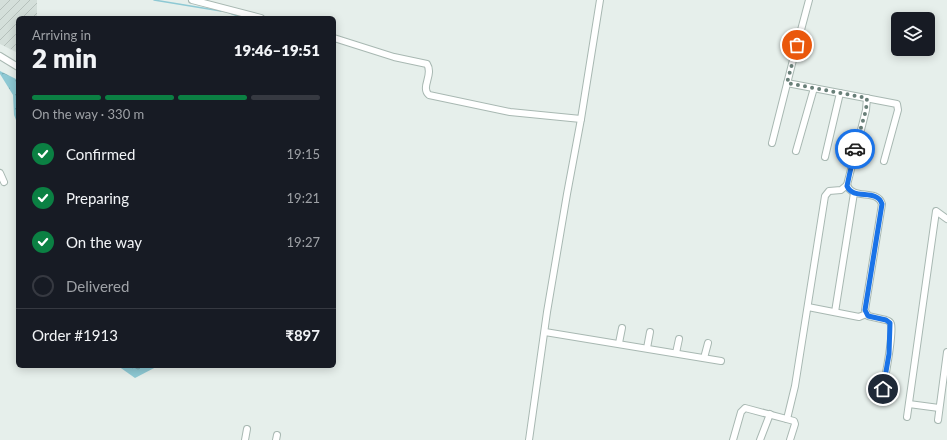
<!DOCTYPE html>
<meta charset="utf-8">
<style>
:root{--surface:#171b24;--page:#20242c;--text:#f1f3f6;--muted:#9ea1a6;--line:#363941;--accent:#0b8043}
body{margin:0;font-family:Lato,sans-serif;background:var(--page);color:var(--text);height:100vh;display:flex;flex-direction:column;font-size:15px;white-space:nowrap}
*{box-sizing:border-box;margin:0}
p{font-size:13px;color:var(--muted)}
.icon{flex:none;width:22px;height:22px;fill:none;stroke:currentColor;stroke-width:2;stroke-linecap:round;stroke-linejoin:round}
.map{position:relative;flex:1;overflow:hidden}
.details{position:absolute;left:16px;top:16px;width:320px;height:352px;display:flex;flex-direction:column;background:var(--surface);border-radius:6px;box-shadow:0 2px 10px #0003}
.details>*{flex:none}
.fabs{position:absolute;left:891px;top:12px;display:grid;gap:8px}
.fabs a{display:grid;place-items:center;width:44px;height:44px;border-radius:6px;background:var(--surface);box-shadow:0 2px 10px #0003;font-size:20px}
.pin{position:absolute;display:grid;place-items:center;width:34px;height:34px;color:#fff;margin:-17px;border:2px solid #fff;border-radius:50%;box-shadow:0 1px 4px #0007}
.courier{position:absolute;display:grid;place-items:center;width:40px;height:40px;margin:-20px;border:3px solid #1a73e8;border-radius:50%;background:#fff;color:#222;box-shadow:0 1px 5px #0007}
.headline em{font-style:normal;font-weight:800}
.headline div{display:flex;flex-direction:column-reverse}
.headline{display:flex;align-items:center;justify-content:space-between;height:68px;padding:0 16px}
h1{font-size:26px;font-weight:800;line-height:30px}
.bar{display:grid;grid-template-columns:repeat(4,1fr);gap:6px 4px;align-content:center;height:48px;padding:0 16px}
.bar i{height:5px;border-radius:3px;background:var(--line)}
.bar .active{background:var(--accent)}
.bar p{grid-column:span 4}
.line{display:flex;align-items:center;gap:10px;padding:0 16px;border-top:1px solid var(--line)}
.line div{flex:1}
ol{padding:0 16px;list-style:none}
li{display:flex;align-items:center;gap:12px;height:44px}
li p{margin-inline-start:auto}
li .icon{padding:4px;border-radius:50%;background:var(--accent);color:#fff;stroke-width:4}
li:last-child{color:var(--muted)}
li i{width:22px;height:22px;border:2px solid var(--line);border-radius:50%}
.map>svg:first-child{display:block}
.industrial{fill:url(#industrial-furrows)}
.water{fill:url(#water-ripples)}
.lines{fill:none;stroke-linecap:round;stroke-linejoin:round}
.stream{stroke:#8ec9d4;stroke-width:1.5}
.minor-casing{stroke:#a8b8b2;stroke-width:8}
.minor{stroke:#fff;stroke-width:6}
.done{stroke:#687f78;stroke-width:4;stroke-dasharray:0 7.2}
.route{stroke:#1a73e8;stroke-width:5}
</style>
<div class="map">
<svg width="947" height="440" viewBox="0 0 947 440">
<defs>
<pattern id="industrial-furrows" width="10" height="10" patternUnits="userSpaceOnUse"><rect width="10" height="10" fill="#d4dfda"/><path d="M-1 1l2-2M0 10L10 0M9 11l2-2" fill="none" stroke="#b6c1bc"/></pattern>
<pattern id="water-ripples" width="26" height="14" patternUnits="userSpaceOnUse"><rect width="26" height="14" fill="#8ec9d4"/><path d="M2 4q2-2 4 0t4 0M15 11q2-2 4 0t4 0" fill="none" stroke="#74a5ad"/></pattern>
</defs>
<rect width="100%" height="100%" fill="#e6efeb"/>
<polygon class="industrial" points="0,0 37,0 37,18 18,18 18,53 0,44"/>
<g class="water">
<polygon points="0,71 18,80 18,125 14,115 13,95 0,74"/>
<polygon points="118,366 158,366 135,378"/>
</g>
<g class="lines">
<g class="stream">
<polyline points="154,0 221,11"/>
<polyline points="230,13 243,18"/>
</g>
<g class="minor-casing">
<g id="minor">
<polyline points="192,0 261,18"/>
<path d="M334,38l60,19 33,7c7,11 -7,23 2,31l81,17 71,7"/>
<polyline points="0,56 18,67"/>
<polyline points="787,83 897,104 898,110 884,161"/>
<polyline points="772,143 793,60 809,0"/>
<polyline points="796,151 814,88"/>
<polyline points="825,157 840,93"/>
<polyline points="0,173 4,182"/>
<path d="M847,185c6,16 30,3 35,19l-17,106 3,6 18,4c2,1 4,1 5,4 3,8 -6,54 -8,65"/>
<polyline points="808,307 859,317 866,314"/>
<polyline points="835,312 854,193"/>
<polyline points="545,332 721,361"/>
<polyline points="619,343 622,328"/>
<polyline points="647,348 650,332"/>
<polyline points="676,353 679,339"/>
<polyline points="704,358 708,343"/>
<polyline points="909,404 939,408"/>
<polyline points="907,417 936,211 947,219"/>
<polyline points="787,419 795,386 825,196 829,191 841,190 847,185 866,110 867,98"/>
<polyline points="938,420 947,352"/>
<polyline points="245,440 247,429"/>
<polyline points="276,440 277,435"/>
<polyline points="529,440 547,312 567,194 581,119 600,0"/>
<polyline points="733,440 741,412 745,408 794,421 795,424 790,440"/>
<polyline points="760,440 770,414"/>
</g>
</g>
<use href="#minor" class="minor"/>
</g>
<g class="lines">
<polyline class="done" points="797,45 787,83 867,98 866,110 855,149"/>
<path class="route" d="M855,149l-8,37c6,15 30,2 35,18l-17,106 3,6 18,4 4,3 -1,31 -6,35"/>
</g>
</svg>
<div class="fabs">
<a><svg class="icon" aria-label="layers" viewBox="0 0 24 24"><path d="M12 4l9 5-9 5-9-5zM3 14l9 5 9-5"/></svg></a>
</div>
<div class="pin" style="left:797px;top:45px;background:#ea580c"><svg class="icon" aria-label="bag" viewBox="0 0 24 24"><path d="M5 8h14l-1 12H6zM9 8a3 3 0 0 1 6 0"/></svg></div>
<div class="pin" style="left:883px;top:389px;background:#1f2937"><svg class="icon" aria-label="home" viewBox="0 0 24 24"><path d="M3 11l9-7 9 7M6 9v11h12V9"/></svg></div>
<div class="courier" style="left:855px;top:149px"><svg class="icon" aria-label="car" viewBox="0 0 24 24"><path d="M5 17H2v-5l4-1 3-4h7l3 4 3 1v5h-3M9 17h6M6 11h13"/><circle cx="7" cy="17" r="2"/><circle cx="17" cy="17" r="2"/></svg></div>
<section class="details">
<div class="headline"><div><h1>2 min</h1><p>Arriving in</p></div><em>19:46–19:51</em></div>
<div class="bar"><i class="active"></i><i class="active"></i><i class="active"></i><i></i><p>On the way · 330 m</p></div>
<ol>
<li><svg class="icon" aria-label="check" viewBox="0 0 24 24"><path d="M5 12l5 5 9-10"/></svg>Confirmed<p>19:15</p></li>
<li><svg class="icon" aria-label="check" viewBox="0 0 24 24"><path d="M5 12l5 5 9-10"/></svg>Preparing<p>19:21</p></li>
<li><svg class="icon" aria-label="check" viewBox="0 0 24 24"><path d="M5 12l5 5 9-10"/></svg>On the way<p>19:27</p></li>
<li><i></i>Delivered</li>
</ol>
<div class="line" style="height:52px"><div>Order #1913</div><b>₹897</b></div>
</section>
</div>
